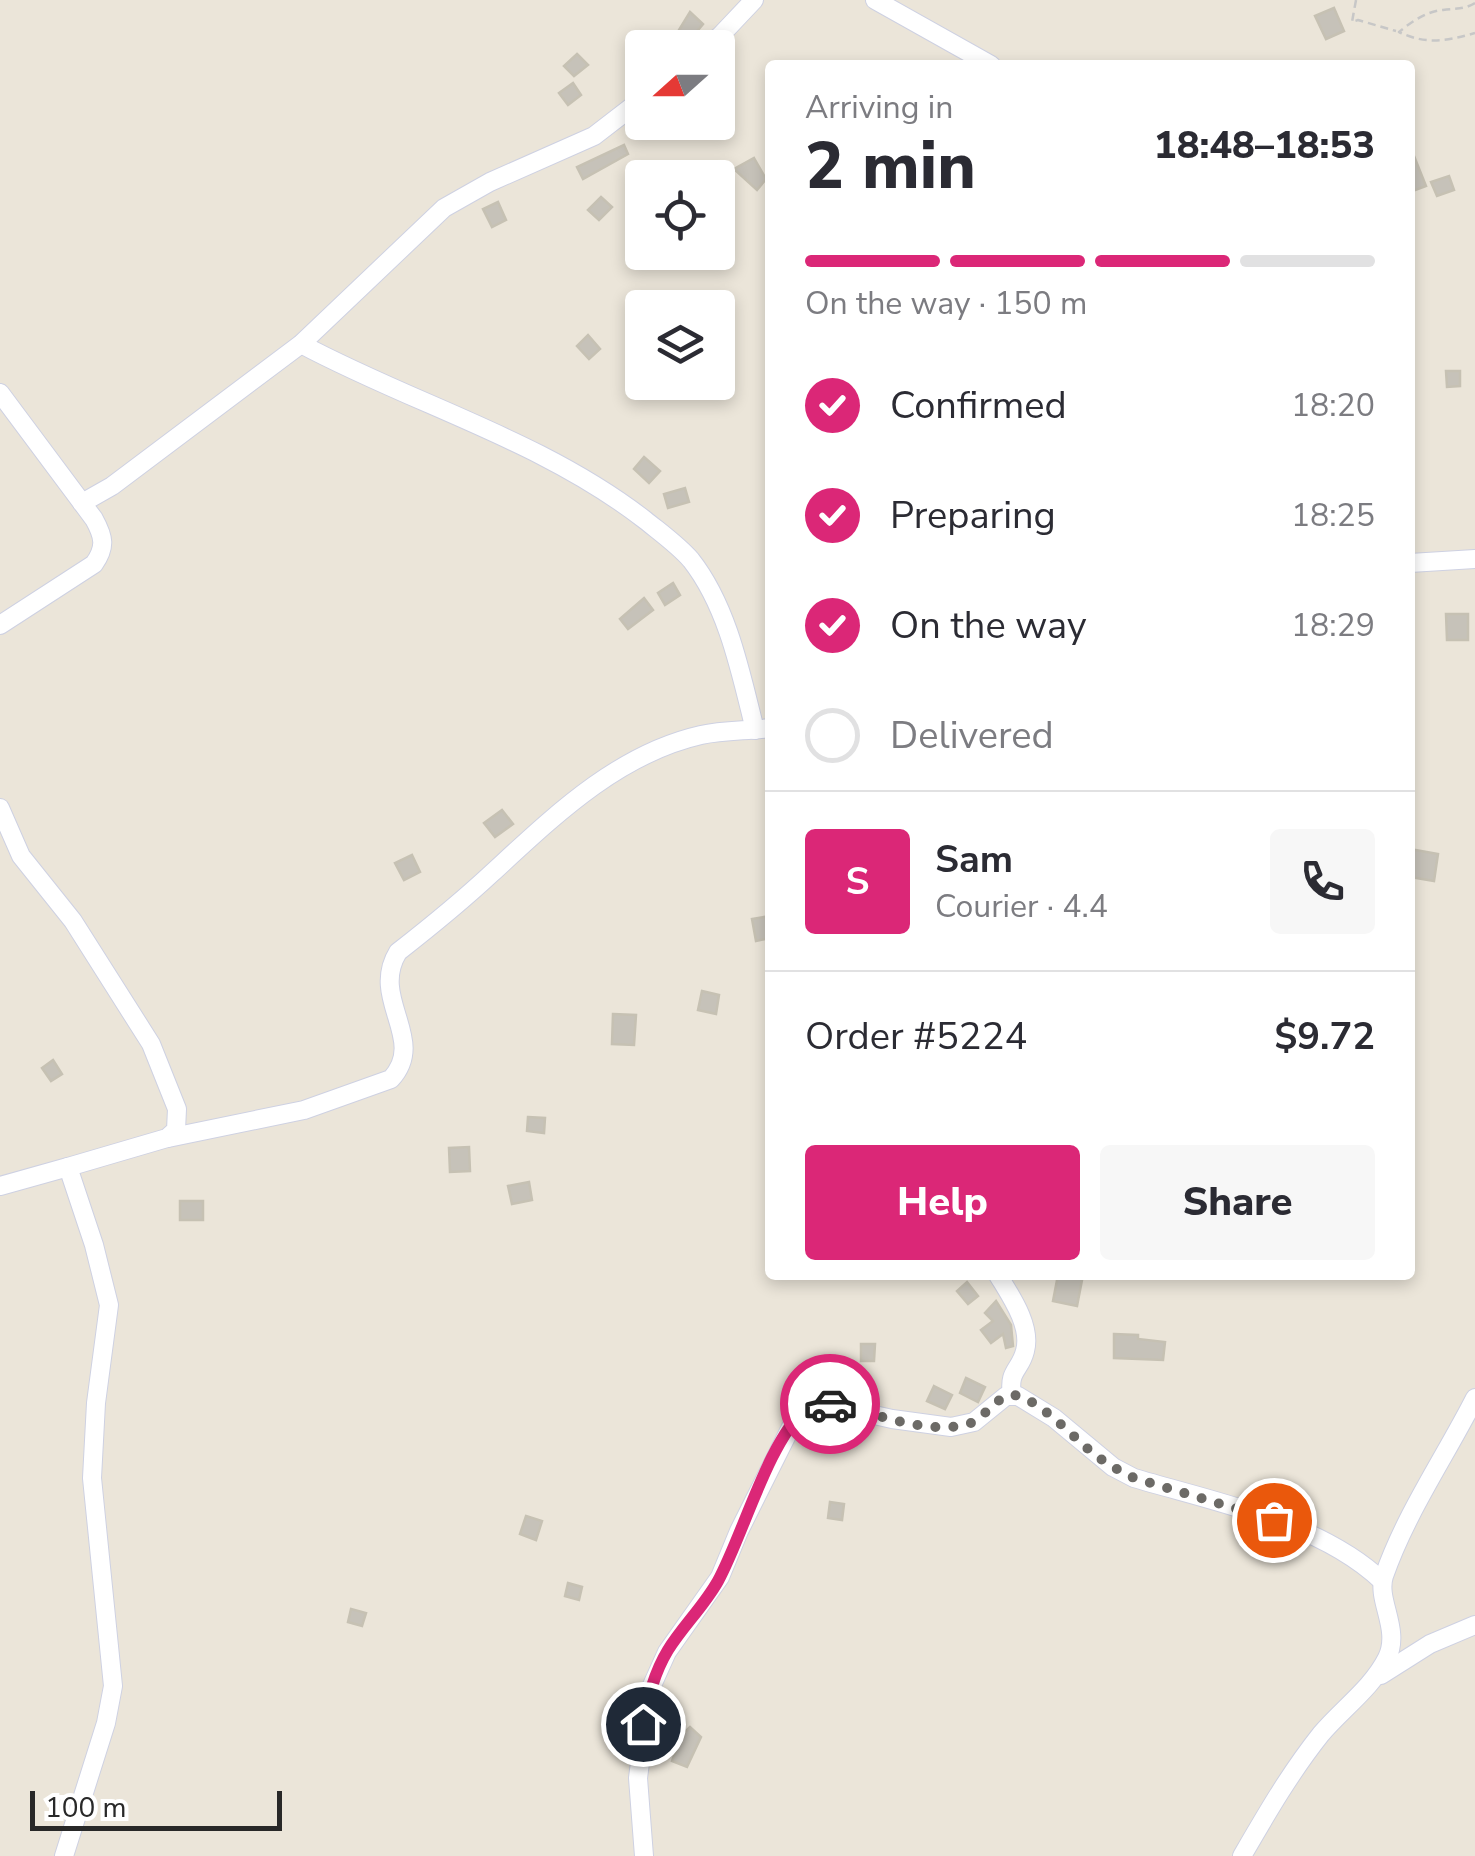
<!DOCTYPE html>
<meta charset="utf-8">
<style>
:root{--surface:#fff;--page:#f7f7f7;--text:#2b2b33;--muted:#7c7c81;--line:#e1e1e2;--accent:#db2777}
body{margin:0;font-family:"Nunito Sans",sans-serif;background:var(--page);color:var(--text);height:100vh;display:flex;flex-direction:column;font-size:38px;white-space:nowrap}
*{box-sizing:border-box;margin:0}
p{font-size:32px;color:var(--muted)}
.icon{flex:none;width:55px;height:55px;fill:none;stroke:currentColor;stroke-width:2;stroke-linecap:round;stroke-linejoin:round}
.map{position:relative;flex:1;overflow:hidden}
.panel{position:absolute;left:765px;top:60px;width:650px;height:1220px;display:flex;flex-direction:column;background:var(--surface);border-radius:10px;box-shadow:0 5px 15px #0003}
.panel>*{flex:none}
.needle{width:65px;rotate:249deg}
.tools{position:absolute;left:625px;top:30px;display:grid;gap:20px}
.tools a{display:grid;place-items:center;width:110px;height:110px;border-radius:10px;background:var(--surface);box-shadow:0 5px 15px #0003;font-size:50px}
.scale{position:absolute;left:30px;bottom:25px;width:252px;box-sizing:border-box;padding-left:10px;border:5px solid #282828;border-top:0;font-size:28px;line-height:35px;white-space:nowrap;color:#282828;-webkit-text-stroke:8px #fff;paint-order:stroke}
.pin{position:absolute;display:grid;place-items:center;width:85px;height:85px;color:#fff;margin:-42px;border:5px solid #fff;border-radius:50%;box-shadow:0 2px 10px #0007}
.courier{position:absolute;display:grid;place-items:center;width:100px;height:100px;margin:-50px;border:8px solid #db2777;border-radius:50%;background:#fff;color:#222;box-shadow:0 2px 12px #0007}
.summary em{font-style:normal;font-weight:800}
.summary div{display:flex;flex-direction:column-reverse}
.summary{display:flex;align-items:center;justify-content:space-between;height:170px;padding:0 40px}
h1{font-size:65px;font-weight:800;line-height:75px}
.bar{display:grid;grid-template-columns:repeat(4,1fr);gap:15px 10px;align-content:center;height:120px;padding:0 40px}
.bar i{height:12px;border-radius:8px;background:var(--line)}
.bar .on{background:var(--accent)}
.bar p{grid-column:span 4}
.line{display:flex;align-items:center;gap:25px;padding:0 40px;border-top:2px solid var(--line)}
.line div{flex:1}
.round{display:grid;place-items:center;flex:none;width:105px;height:105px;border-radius:10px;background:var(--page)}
ol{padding:0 40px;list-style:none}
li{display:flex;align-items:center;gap:30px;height:110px}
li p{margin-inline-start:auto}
li .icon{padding:10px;border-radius:50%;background:var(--accent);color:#fff;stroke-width:4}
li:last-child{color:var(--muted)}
li i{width:55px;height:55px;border:5px solid var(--line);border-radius:50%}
.button{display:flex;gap:20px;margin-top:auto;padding:20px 40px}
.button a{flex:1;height:115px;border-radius:10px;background:var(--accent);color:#fff;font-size:40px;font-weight:800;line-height:115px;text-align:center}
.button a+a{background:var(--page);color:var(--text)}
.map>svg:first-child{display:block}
.building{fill:#c6c2b9;stroke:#c6c1b3;stroke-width:2.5}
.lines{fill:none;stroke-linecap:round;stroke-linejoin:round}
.street-casing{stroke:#ced1e2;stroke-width:20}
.path{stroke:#c7c7c7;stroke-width:2.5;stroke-dasharray:8 5;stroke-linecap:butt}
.street{stroke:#fff;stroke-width:18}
.done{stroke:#6c6a66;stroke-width:10;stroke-dasharray:0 18}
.route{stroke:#db2777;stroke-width:12}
</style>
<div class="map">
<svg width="1475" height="1856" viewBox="0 0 1475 1856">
<rect width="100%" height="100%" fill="#ebe5d9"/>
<g class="building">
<polygon points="1334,8 1344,31 1326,39 1315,16"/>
<polygon points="690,12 703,24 683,48 668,48"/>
<polygon points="577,54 588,65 574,76 564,66"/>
<polygon points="573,83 581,95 568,105 559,93"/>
<polygon points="624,145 628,154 583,179 577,167"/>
<polygon points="1410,146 1426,186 1410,192"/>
<polygon points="754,158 766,179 757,190 734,169"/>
<polygon points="1449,176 1454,190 1437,196 1431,182"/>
<polygon points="601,197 612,207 599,220 588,210"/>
<polygon points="498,202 506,220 492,227 483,209"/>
<polygon points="588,335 600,349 589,359 577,346"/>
<polygon points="1446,371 1460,371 1460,386 1447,387"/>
<polygon points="644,457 660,471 649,483 634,469"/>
<polygon points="685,488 689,502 668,508 664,494"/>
<polygon points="673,583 680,595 665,605 658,593"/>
<polygon points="644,598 653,610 628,629 620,619"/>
<polygon points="1446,614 1468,614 1468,640 1447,640"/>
<polygon points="502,810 513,824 495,837 484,823"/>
<polygon points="1410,849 1438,854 1434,881 1410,877"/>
<polygon points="412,855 420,872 404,880 395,863"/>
<polygon points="770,916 770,938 756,941 752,919"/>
<polygon points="702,991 719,995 716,1014 698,1010"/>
<polygon points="613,1014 636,1015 634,1045 612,1044"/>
<polygon points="53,1060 62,1074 51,1081 42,1068"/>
<polygon points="528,1117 545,1118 544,1133 527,1131"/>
<polygon points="469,1147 470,1171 450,1172 449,1148"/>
<polygon points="529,1182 532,1200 512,1204 508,1186"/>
<rect x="180" y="1201" width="23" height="19"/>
<polygon points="1058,1275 1083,1275 1077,1306 1053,1301"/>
<polygon points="967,1282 978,1296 968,1304 957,1291"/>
<polygon points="996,1301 1011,1325 1013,1346 1006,1348 1003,1334 991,1343 981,1330 993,1321 985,1313"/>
<polygon points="1114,1334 1138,1335 1138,1339 1165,1342 1163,1360 1114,1358"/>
<polygon points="861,1344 875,1344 874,1361 861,1361"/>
<polygon points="966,1378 985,1387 978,1402 960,1393"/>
<polygon points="934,1386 952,1395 945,1409 927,1401"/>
<polygon points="830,1502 844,1504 842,1520 828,1518"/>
<polygon points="526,1516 542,1521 536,1540 520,1534"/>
<polygon points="568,1583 582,1587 579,1600 565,1596"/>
<polygon points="351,1609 366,1613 362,1626 348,1622"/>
<polygon points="667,1721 684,1733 690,1727 701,1737 687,1767 672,1761 676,1750 656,1737"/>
</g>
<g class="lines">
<g class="street-casing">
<g id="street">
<polyline points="875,0 991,65"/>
<polyline points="704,48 720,36 754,0"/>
<path d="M301,344c114,61 241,96 344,176 16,13 33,25 46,40 37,47 50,114 64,170"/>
<path d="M0,393l94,126c10,18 12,28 0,45l-94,61"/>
<polyline points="82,503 112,486 301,344 444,208 490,182 594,136 642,99"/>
<polyline points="1410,563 1475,559"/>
<polyline points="0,808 21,856 73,921 151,1044 177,1109 176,1130 167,1138 68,1167 94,1245 109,1305 96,1403 92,1478 113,1686 106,1723 64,1856"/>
<path d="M168,1138l136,-28 87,-31c37,-40 -22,-80 7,-127 32,-25 64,-51 94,-79 61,-56 125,-119 209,-138 23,-5 46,-4 69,-7"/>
<polyline points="0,1186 68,1167"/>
<path d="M998,1275c12,20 34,51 27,76 -5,20 -17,19 -13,44"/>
<polyline points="1381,1675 1430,1644 1475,1625"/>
<path d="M644,1856l-6,-78 11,-86 18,-40 53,-75 19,-46 54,-108 13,-15 20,-4 66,15 59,8 23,-5 32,-26h12l36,22 59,49 21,11c81,24 186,44 248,103"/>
<path d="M1242,1856c25,-43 48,-83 79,-122 21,-25 51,-46 66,-76 14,-29 -11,-58 -3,-82 22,-63 61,-119 91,-178"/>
</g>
</g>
<g class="path">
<polyline points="1356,0 1352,22 1358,20 1396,31"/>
<path d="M1475,3c-12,7 -18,5 -32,7 -16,1 -32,12 -44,22 27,13 48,9 76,1"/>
</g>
<use href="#street" class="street"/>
</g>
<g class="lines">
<path class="done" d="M830,1404c43,7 94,32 138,20 16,-4 28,-29 45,-29 24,2 62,44 81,59 13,10 26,17 40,24l140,42"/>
<path class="route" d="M643,1724c5,-26 11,-51 25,-74 15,-24 36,-44 50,-69 26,-48 49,-137 88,-173l24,-4"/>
</g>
</svg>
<div class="tools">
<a><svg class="needle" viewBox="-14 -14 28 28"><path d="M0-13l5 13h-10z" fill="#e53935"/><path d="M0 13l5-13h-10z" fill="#7c7c81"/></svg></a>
<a><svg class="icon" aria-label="locate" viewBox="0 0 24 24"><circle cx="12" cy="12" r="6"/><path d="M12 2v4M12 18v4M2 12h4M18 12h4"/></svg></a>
<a><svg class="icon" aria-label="layers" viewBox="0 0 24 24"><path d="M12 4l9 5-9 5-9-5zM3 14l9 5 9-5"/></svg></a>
</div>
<div class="scale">100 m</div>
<div class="pin" style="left:1274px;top:1520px;background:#ea580c"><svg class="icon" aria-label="bag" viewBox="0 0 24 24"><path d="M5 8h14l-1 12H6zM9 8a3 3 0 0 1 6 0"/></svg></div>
<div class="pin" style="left:643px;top:1724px;background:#1f2937"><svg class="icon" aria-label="home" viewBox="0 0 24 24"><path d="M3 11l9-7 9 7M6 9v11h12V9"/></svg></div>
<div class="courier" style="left:830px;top:1404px"><svg class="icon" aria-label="car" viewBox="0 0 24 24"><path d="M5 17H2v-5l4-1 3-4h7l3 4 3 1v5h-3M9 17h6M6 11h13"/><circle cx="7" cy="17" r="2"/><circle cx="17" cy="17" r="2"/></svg></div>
<section class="panel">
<div class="summary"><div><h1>2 min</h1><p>Arriving in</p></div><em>18:48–18:53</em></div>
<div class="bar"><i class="on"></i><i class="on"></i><i class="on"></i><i></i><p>On the way · 150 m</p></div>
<ol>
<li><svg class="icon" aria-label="check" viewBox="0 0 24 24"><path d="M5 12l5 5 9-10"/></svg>Confirmed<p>18:20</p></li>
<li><svg class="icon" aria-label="check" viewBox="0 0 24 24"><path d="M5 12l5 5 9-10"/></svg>Preparing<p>18:25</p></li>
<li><svg class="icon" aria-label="check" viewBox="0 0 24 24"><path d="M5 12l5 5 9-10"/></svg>On the way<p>18:29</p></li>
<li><i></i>Delivered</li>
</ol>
<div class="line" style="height:180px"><b class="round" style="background:var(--accent);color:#fff">S</b><div><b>Sam</b><p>Courier · 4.4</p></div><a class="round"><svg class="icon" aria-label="phone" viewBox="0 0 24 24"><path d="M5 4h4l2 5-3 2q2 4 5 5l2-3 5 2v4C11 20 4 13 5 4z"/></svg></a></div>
<div class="line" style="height:130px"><div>Order #5224</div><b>$9.72</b></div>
<div class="button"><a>Help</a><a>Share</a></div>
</section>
</div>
